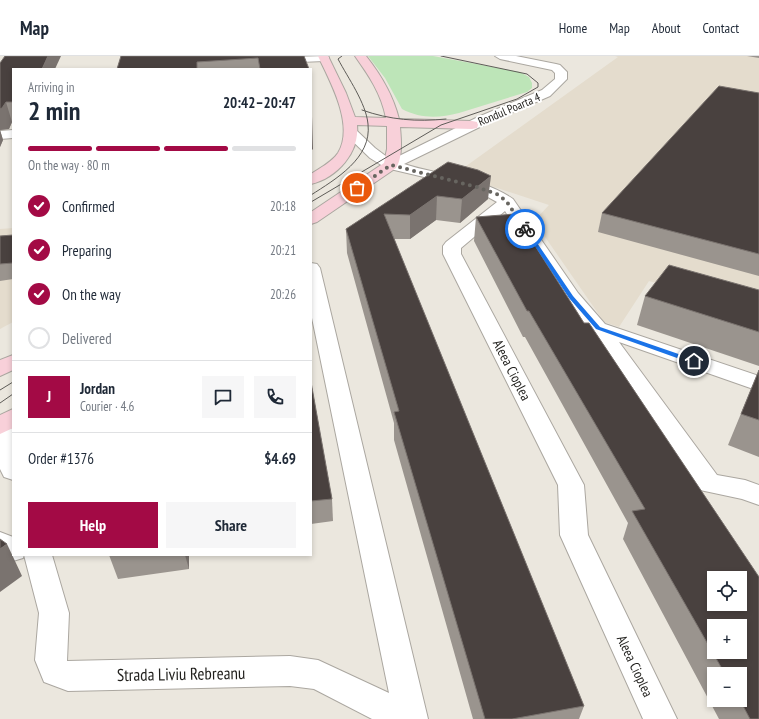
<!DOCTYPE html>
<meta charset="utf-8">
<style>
:root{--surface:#fff;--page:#f6f6f7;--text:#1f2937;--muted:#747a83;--line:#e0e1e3;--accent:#a30a45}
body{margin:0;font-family:"PT Sans Narrow",sans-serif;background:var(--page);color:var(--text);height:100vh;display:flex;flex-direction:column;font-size:15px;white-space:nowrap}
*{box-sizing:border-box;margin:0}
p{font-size:13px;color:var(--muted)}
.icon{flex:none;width:22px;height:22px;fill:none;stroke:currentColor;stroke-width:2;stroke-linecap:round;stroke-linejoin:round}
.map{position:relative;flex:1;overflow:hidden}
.sheet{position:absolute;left:12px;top:12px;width:300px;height:488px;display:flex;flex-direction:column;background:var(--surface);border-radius:0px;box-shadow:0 2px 6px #0003}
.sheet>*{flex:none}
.controls{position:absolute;left:707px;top:515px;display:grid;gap:8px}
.controls a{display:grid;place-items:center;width:40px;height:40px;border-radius:0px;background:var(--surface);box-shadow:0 2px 6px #0003;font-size:20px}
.pin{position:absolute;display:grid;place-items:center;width:34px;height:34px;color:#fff;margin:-17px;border:2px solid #fff;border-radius:50%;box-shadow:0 1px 4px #0007}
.courier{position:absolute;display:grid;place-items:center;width:40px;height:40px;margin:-20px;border:3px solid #1a73e8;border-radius:50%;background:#fff;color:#222;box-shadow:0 1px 5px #0007}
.head em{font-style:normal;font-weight:700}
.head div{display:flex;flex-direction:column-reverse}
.head{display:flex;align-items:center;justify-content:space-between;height:68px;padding:0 16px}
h1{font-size:26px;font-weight:700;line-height:30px}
.bar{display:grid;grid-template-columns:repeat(4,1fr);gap:6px 4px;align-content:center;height:48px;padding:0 16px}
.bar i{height:5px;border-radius:3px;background:var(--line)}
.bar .on{background:var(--accent)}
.bar p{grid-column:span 4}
.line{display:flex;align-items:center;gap:10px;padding:0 16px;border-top:1px solid var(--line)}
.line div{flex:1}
.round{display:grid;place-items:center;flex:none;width:42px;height:42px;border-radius:0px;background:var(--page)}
ol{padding:0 16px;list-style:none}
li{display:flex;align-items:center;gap:12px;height:44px}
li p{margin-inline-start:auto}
li .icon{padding:4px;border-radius:50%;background:var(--accent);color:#fff;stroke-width:4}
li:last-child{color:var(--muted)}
li i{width:22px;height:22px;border:2px solid var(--line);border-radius:50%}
.action{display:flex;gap:8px;margin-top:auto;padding:8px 16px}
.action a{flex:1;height:46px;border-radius:0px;background:var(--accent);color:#fff;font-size:16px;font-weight:700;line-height:46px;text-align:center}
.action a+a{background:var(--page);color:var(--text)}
header{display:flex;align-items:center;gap:24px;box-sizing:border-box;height:56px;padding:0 20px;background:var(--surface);border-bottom:1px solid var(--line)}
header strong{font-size:19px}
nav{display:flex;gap:22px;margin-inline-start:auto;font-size:14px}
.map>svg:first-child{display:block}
.built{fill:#e4dccd}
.green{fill:#bde5b8}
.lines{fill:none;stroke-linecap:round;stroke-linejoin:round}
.minor-casing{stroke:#aba7a0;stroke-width:2}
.secondary-casing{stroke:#aba7a0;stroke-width:2}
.minor{fill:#fff;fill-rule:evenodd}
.secondary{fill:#f8d0d9;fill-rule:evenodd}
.tram{stroke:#5e5c58;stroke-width:1}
.wall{fill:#9a948e;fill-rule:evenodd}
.shaded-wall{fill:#7a736f}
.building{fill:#49413f;stroke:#7a736f;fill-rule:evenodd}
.route{fill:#1a73e8}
.done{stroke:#676560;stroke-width:4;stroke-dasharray:0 7.2}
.labels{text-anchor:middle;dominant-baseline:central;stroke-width:4;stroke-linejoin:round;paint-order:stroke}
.far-street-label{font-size:12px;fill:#201f1c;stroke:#fff}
.street-label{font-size:14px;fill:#201f1c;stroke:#fff}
.near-street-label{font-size:17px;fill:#201f1c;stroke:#fff}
</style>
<header>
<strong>Map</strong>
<nav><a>Home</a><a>Map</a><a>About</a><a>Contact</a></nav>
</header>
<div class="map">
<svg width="759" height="663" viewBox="0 0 759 663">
<rect width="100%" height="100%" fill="#ebe7de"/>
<g class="built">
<polygon points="615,0 759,0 759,257 649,225 619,271 604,266 534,165 549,149 455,118 618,1"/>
<polygon points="13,172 13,266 0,273 0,173"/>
</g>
<path class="green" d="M368,0h65l87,16 9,5 3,6v5l-5,4 -68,21c-20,5 -38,6 -57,-4l-17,-31z"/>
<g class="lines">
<g class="minor-casing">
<g id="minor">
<polygon points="233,0 245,0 251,2 328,0 329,2 324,5 251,8 240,6"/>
<path d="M495,0h21l40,8 4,1 7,7v7l-17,17 -62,27 -84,41c37,12 75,12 109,35l65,94 27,31 154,52v15l-140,-49 98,133 28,5 14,5v20l-17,-6 -42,-9 -109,-158 -27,-31 -59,-90 -44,37v6l123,231 4,50 89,184h-34l-83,-184 -2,-50 -115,-231v-8l3,-4 51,-40 -20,-11 -15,-5 -76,-18 -16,-10 -26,-25 2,-3h10l19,18 16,12 87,-43 64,-27 13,-11v-6l-3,-3 -52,-11z"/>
<polygon points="13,74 13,82 0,83 0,75"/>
<polygon points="311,207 317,208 320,212 428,663 372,663 314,633 290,630 68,635 44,626 35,604 39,557 24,499 23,502 13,505 0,500 0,476 13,481 13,499 52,499 69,557 67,605 290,600 318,604 389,637 311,257"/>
<polygon points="0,363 8,365 13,375 13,424 4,421 0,413"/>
</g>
</g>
<g class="secondary-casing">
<g id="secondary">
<path d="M318,0h10l18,37 9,24 31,1c-5,-25 -17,-42 -31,-62h11c15,19 27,39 33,63l73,2 5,1 1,3 -1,3 -5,1 -72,-2c1,11 3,31 -4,41l-79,54 -6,2v-12l73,-49 3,-14v-23l-30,-1c3,27 -20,53 -46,59v-10c9,-6 21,-12 27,-21 17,-27 -8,-72 -20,-97z"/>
<polygon points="13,299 13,314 0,320 0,304"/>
<polygon points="13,353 13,372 0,378 0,359"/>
</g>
</g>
<use href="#minor" class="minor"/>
<use href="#secondary" class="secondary"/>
<g class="tram">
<path d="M362,54c28,10 55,12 84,9"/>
<path d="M311,139c25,-16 61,-37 57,-71 -2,-21 -20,-46 -30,-65l4,-3"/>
<polyline points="311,146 441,69 517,43 538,31 538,27 527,18 441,0"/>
<polyline points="0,334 13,326"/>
<polyline points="0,347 13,338"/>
</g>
</g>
<g class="wall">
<polygon points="121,0 304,0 309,13 117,13"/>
<polygon points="747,0 759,0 759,2"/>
<polygon points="0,7 13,13 13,66 12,66 9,73 0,74 3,84 0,91"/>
<polygon points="759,37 759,220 598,176 602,157"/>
<polygon points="448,106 488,143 460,167 436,164 410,183 394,183 584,650 579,663 473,663 394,384 394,367 347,197 346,173"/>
<path d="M515,158l69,109h5l170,254v142h-40l-96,-180 5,-16 -103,-186h-2l-49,-96 2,-24zM714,522h26v26h-26zM714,570h26v26h-26zM714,618h26v26h-26z"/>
<polygon points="13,179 13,223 0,225 0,180"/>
<polygon points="759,234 759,310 637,269 645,240"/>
<polygon points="759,314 759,401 728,389"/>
<polygon points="311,326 332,443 333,465 311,468"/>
<polygon points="109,499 189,499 189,513 118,523"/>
</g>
<g class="shaded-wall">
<polygon points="48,0 61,0 55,13 42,13"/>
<polygon points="311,29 313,93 311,95"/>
<polygon points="6,46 12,66 9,73 0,74 3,84 0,91 0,53"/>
<polygon points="491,120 488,143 460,167 462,143"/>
<polygon points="437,140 436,164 410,183 410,159"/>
<polygon points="7,488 22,520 0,536 0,493"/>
<polygon points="185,499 189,499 189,513"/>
</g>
<g class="building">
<polygon points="5,0 48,0 42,13 13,13 13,46 6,46 2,52 0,53 0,7"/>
<polygon points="121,0 304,0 309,13 260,13 258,2 197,6 197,13 117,13"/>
<polygon points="719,30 759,37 759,198 602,157"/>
<polygon points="448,106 478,114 491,120 462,143 437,140 410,159 384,158 584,650 512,663 485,663 394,356 399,355 346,173"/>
<path d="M515,158l69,109h5l170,254v142h-9l-10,-19v-26h-15l-93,-163 13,-2 -116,-198h-2l-51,-94zM714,522h26v26h-26zM714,570h26v26h-26z"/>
<polygon points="13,179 13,207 0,208 0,180"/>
<polygon points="669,209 759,234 759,276 645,240"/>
<polygon points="759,314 759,364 741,358"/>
<polygon points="311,326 332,443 311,445"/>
<polygon points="0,483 7,488 0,493"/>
</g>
<polygon class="route" points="523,172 527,172 573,240 600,271 696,304 696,307 691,307 596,273 569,242"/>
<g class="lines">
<polyline class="done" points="357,132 391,109 477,131 499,139 507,146 525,173"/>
</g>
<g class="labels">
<g class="far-street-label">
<text transform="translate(509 53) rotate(-23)">Rondul Poarta 4</text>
</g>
<g class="street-label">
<text transform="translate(512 314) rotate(63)">Aleea Cioplea</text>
<text transform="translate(635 610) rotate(65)">Aleea Cioplea</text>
</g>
<g class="near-street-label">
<text transform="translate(181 618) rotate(-1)">Strada Liviu Rebreanu</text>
</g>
</g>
</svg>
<div class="controls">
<a><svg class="icon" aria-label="locate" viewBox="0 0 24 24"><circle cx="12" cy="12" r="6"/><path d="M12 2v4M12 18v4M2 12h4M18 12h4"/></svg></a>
<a>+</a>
<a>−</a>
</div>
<div class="pin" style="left:357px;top:132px;background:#ea580c"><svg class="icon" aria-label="bag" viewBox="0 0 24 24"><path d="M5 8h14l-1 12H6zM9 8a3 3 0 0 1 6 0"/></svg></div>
<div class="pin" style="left:694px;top:305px;background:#1f2937"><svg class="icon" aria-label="home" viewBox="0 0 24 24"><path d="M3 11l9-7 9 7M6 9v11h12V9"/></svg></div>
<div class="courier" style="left:525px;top:173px"><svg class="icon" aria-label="bike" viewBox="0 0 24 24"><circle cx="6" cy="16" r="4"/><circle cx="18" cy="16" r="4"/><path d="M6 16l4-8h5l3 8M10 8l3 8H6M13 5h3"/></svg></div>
<section class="sheet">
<div class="head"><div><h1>2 min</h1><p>Arriving in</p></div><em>20:42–20:47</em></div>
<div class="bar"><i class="on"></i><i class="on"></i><i class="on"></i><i></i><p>On the way · 80 m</p></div>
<ol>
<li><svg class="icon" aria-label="check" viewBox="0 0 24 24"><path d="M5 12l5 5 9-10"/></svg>Confirmed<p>20:18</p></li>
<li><svg class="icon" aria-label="check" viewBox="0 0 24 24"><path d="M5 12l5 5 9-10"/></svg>Preparing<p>20:21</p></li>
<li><svg class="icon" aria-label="check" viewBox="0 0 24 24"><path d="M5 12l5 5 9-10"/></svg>On the way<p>20:26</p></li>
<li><i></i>Delivered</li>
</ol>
<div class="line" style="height:72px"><b class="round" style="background:var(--accent);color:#fff">J</b><div><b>Jordan</b><p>Courier · 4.6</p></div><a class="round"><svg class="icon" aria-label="chat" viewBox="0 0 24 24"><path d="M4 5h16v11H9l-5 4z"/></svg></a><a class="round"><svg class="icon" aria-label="phone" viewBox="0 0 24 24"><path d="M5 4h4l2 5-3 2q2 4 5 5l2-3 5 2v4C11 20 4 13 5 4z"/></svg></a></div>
<div class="line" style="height:52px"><div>Order #1376</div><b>$4.69</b></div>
<div class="action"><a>Help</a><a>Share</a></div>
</section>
</div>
